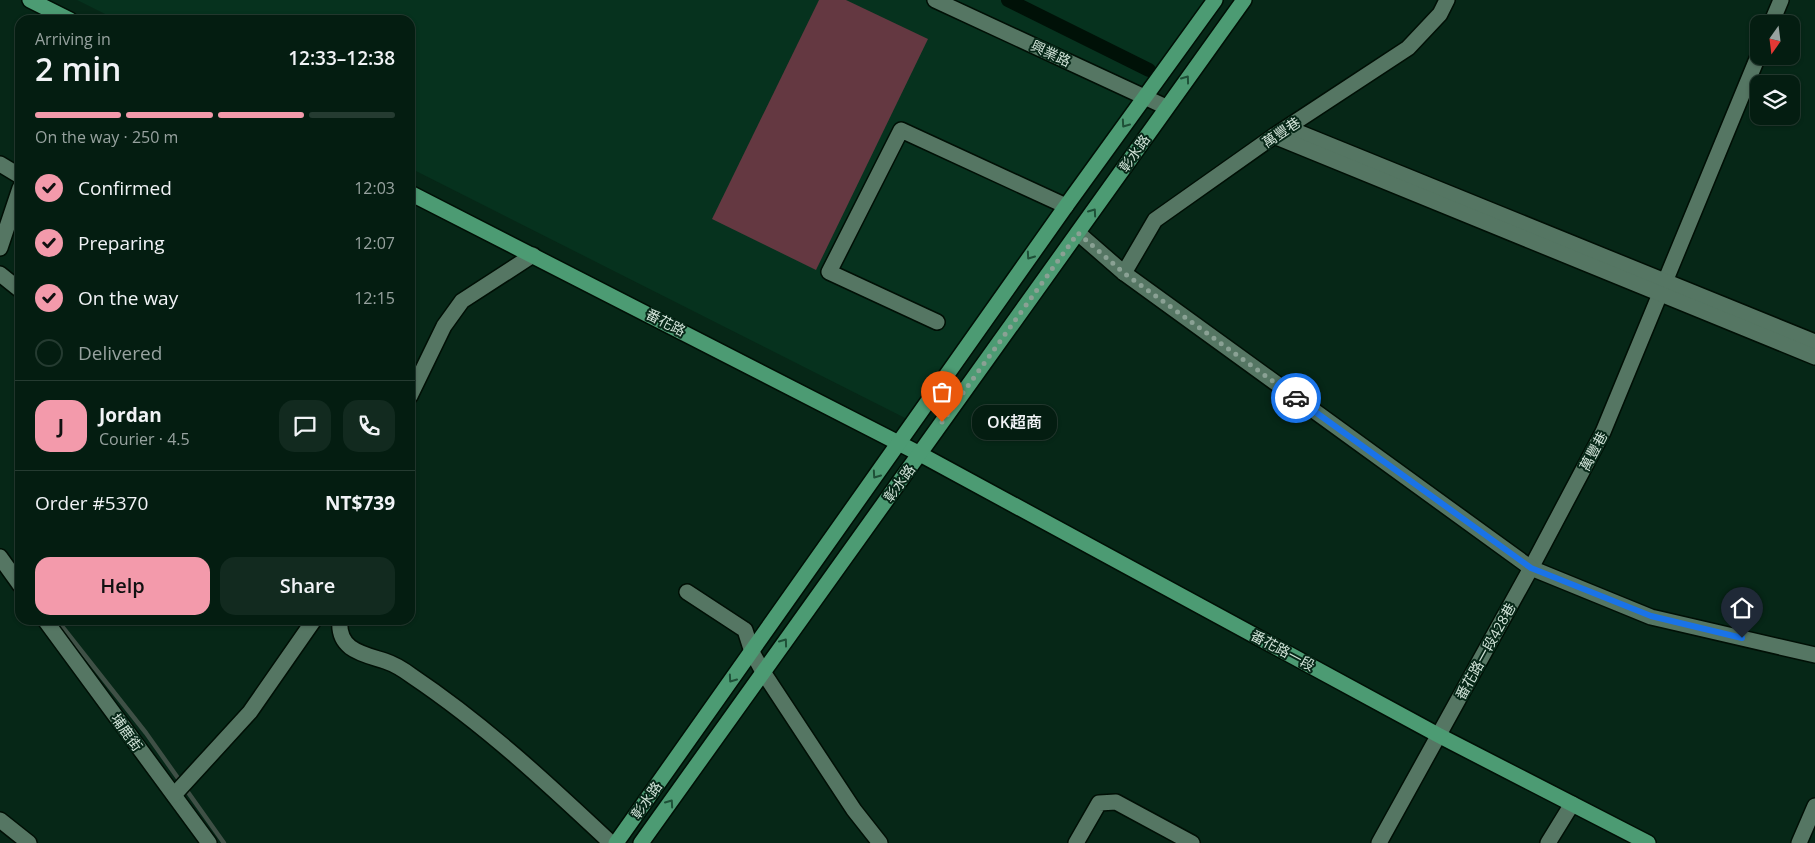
<!DOCTYPE html>
<meta charset="utf-8">
<style>
:root{--surface:#041d11;--page:#122a1f;--text:#f1f3f6;--muted:#97a29f;--line:#253b31;--accent:#f39aab}
body{margin:0;font-family:"Open Sans","Noto Sans TC",sans-serif;background:var(--page);color:var(--text);height:100vh;display:flex;flex-direction:column;font-size:19px;white-space:nowrap}
*{box-sizing:border-box;margin:0}
p{font-size:16px;color:var(--muted)}
.icon{flex:none;width:28px;height:28px;fill:none;stroke:currentColor;stroke-width:2;stroke-linecap:round;stroke-linejoin:round}
.map{position:relative;flex:1;overflow:hidden}
.panel{position:absolute;left:15px;top:15px;width:400px;height:610px;display:flex;flex-direction:column;background:var(--surface);border-radius:15px;box-shadow:0 1px 4px #0004,0 0 0 1px var(--line)}
.panel>*{flex:none}
.needle{width:32px;rotate:194deg}
.fabs{position:absolute;left:1750px;top:15px;display:grid;gap:10px}
.fabs a{display:grid;place-items:center;width:50px;height:50px;border-radius:10px;background:var(--surface);box-shadow:0 1px 4px #0004,0 0 0 1px var(--line);font-size:25px}
.pin{position:absolute;display:grid;place-items:center;width:42px;height:42px;color:#fff;margin:-51px -21px;border-radius:50% 50% 50% 0;rotate:-45deg;box-shadow:0 0 5px #0007}
.pin .icon{rotate:45deg}
.courier{position:absolute;display:grid;place-items:center;width:50px;height:50px;margin:-25px;border:4px solid #1a73e8;border-radius:50%;background:#fff;color:#222;box-shadow:0 1px 6px #0007}
.bubble{position:absolute;height:35px;border-radius:15px;background:var(--surface);box-shadow:0 1px 4px #0004,0 0 0 1px var(--line);font-size:16px;font-weight:600;line-height:35px;text-align:center}
.summary em{font-style:normal;font-weight:600}
.summary div{display:flex;flex-direction:column-reverse}
.summary{display:flex;align-items:center;justify-content:space-between;height:85px;padding:0 20px}
h1{font-size:32px;font-weight:600;line-height:38px}
.bar{display:grid;grid-template-columns:repeat(4,1fr);gap:8px 5px;align-content:center;height:60px;padding:0 20px}
.bar i{height:6px;border-radius:4px;background:var(--line)}
.bar .active{background:var(--accent)}
.bar p{grid-column:span 4}
.line{display:flex;align-items:center;gap:12px;padding:0 20px;border-top:1px solid var(--line)}
.line div{flex:1}
.round{display:grid;place-items:center;flex:none;width:52px;height:52px;border-radius:15px;background:var(--page)}
ol{padding:0 20px;list-style:none}
li{display:flex;align-items:center;gap:15px;height:55px}
li p{margin-inline-start:auto}
li .icon{padding:5px;border-radius:50%;background:var(--accent);color:#111;stroke-width:4}
li:last-child{color:var(--muted)}
li i{width:28px;height:28px;border:2px solid var(--line);border-radius:50%}
.primary-button{display:flex;gap:10px;margin-top:auto;padding:10px 20px}
.primary-button a{flex:1;height:58px;border-radius:15px;background:var(--accent);color:#111;font-size:20px;font-weight:600;line-height:58px;text-align:center}
.primary-button a+a{background:var(--page);color:var(--text)}
.map>svg:first-child{display:block}
.built{fill:#06321e}
.lines{fill:none;stroke-linecap:round;stroke-linejoin:round}
.stream{stroke:#3f5046;stroke-width:4.5}
.canal{stroke:#001107;stroke-width:14}
.building{fill:#643841}
.minor-casing{stroke:#000f05;stroke-width:18}
.major-casing{stroke:#000f05;stroke-width:18}
.minor{stroke:#557663;stroke-width:15}
.major{stroke:#4c9b73;stroke-width:15}
.oneway{stroke:#1e5037}
.done{stroke:#8aa194;stroke-width:5;stroke-dasharray:0 9}
.route{stroke:#1a73e8;stroke-width:6}
.labels{text-anchor:middle;dominant-baseline:central;stroke-width:4;stroke-linejoin:round;paint-order:stroke}
.street-label{font-size:14px;fill:#d1e3d8;stroke:#062717}
</style>
<div class="map">
<svg width="1815" height="843" viewBox="0 0 1815 843">
<rect width="100%" height="100%" fill="#062717"/>
<polygon class="built" points="77,0 1209,0 907,419 410,168 410,20 117,20"/>
<g class="lines">
<polyline class="stream" points="57,620 146,733 224,843"/>
<polyline class="canal" points="1008,0 1149,70"/>
</g>
<polygon class="building" points="819,0 846,0 928,39 816,270 712,219"/>
<g class="lines">
<g class="minor-casing">
<g id="minor">
<polyline points="935,0 1166,107"/>
<polyline points="1771,24 1781,0"/>
<polyline points="1759,54 1603,432 1531,568 1651,617 1815,655"/>
<polyline points="1288,128 1815,342"/>
<polyline points="1274,136 1815,357"/>
<polyline points="0,164 20,176"/>
<polyline points="1078,233 1124,273 1531,568 1379,843"/>
<polyline points="0,248 20,188"/>
<polyline points="1124,273 1155,220 1274,136 1408,48 1440,14 1447,0"/>
<polyline points="0,274 20,290"/>
<polyline points="937,322 829,272 901,130 1066,206"/>
<polyline points="410,396 444,326 462,301 533,255"/>
<polyline points="0,557 20,585"/>
<polyline points="687,592 745,630 752,652 763,672 854,810 880,843"/>
<polyline points="45,620 209,843"/>
<path d="M340,620c-3,30 23,34 45,41 9,3 19,9 27,15 73,49 135,107 199,167"/>
<polyline points="174,795 250,712 314,620"/>
<polyline points="0,820 29,843"/>
<polyline points="1076,843 1099,803 1116,802 1192,843"/>
<polyline points="1548,843 1572,804"/>
<polyline points="1799,843 1815,806"/>
</g>
</g>
<g class="major-casing">
<g id="major">
<polyline points="30,0 70,20"/>
<polyline points="410,193 920,454 1438,735 1648,843"/>
<polyline points="616,843 1066,206 1215,0"/>
<polyline points="641,843 1244,0"/>
</g>
</g>
<use href="#minor" class="minor"/>
<use href="#major" class="major"/>
</g>
<defs><path id="oneway-chevron" d="M-2-3.5L2.5 0L-2 3.5" fill="none" stroke-width="1.6" stroke-linecap="round" stroke-linejoin="round" transform="scale(1.25)"/></defs>
<g class="oneway">
<use href="#oneway-chevron" transform="translate(1186 79) rotate(-54)"/>
<use href="#oneway-chevron" transform="translate(1125 124) rotate(125)"/>
<use href="#oneway-chevron" transform="translate(1093 212) rotate(-55)"/>
<use href="#oneway-chevron" transform="translate(1030 256) rotate(125)"/>
<use href="#oneway-chevron" transform="translate(876 475) rotate(125)"/>
<use href="#oneway-chevron" transform="translate(784 642) rotate(-54)"/>
<use href="#oneway-chevron" transform="translate(732 679) rotate(125)"/>
<use href="#oneway-chevron" transform="translate(670 803) rotate(-55)"/>
</g>
<g class="lines">
<polyline class="done" points="942,422 1078,233 1124,273 1296,398"/>
<polyline class="route" points="1296,398 1531,568 1651,616 1742,638"/>
</g>
<g class="labels">
<g class="street-label">
<text transform="translate(1051 53) rotate(25)">興業路</text>
<text transform="translate(1281 132) rotate(-34)">萬豐巷</text>
<text transform="translate(1134 153) rotate(-55)">彰水路</text>
<text transform="translate(666 322) rotate(27)">番花路</text>
<text transform="translate(1593 451) rotate(-62)">萬豐巷</text>
<text transform="translate(899 483) rotate(-54)">彰水路</text>
<text transform="translate(1283 650) rotate(28)">番花路一段</text>
<text transform="translate(1485 651) rotate(-61)">番花路一段428巷</text>
<text transform="translate(127 732) rotate(54)">埔鹿街</text>
<text transform="translate(646 800) rotate(-55)">彰水路</text>
</g>
</g>
</svg>
<div class="fabs">
<a><svg class="needle" viewBox="-14 -14 28 28"><path d="M0-13l5 13h-10z" fill="#e53935"/><path d="M0 13l5-13h-10z" fill="#97a29f"/></svg></a>
<a><svg class="icon" aria-label="layers" viewBox="0 0 24 24"><path d="M12 4l9 5-9 5-9-5zM3 14l9 5 9-5"/></svg></a>
</div>
<div class="pin" style="left:942px;top:422px;background:#ea580c"><svg class="icon" aria-label="bag" viewBox="0 0 24 24"><path d="M5 8h14l-1 12H6zM9 8a3 3 0 0 1 6 0"/></svg></div>
<div class="pin" style="left:1742px;top:638px;background:#1f2937"><svg class="icon" aria-label="home" viewBox="0 0 24 24"><path d="M3 11l9-7 9 7M6 9v11h12V9"/></svg></div>
<div class="courier" style="left:1296px;top:398px"><svg class="icon" aria-label="car" viewBox="0 0 24 24"><path d="M5 17H2v-5l4-1 3-4h7l3 4 3 1v5h-3M9 17h6M6 11h13"/><circle cx="7" cy="17" r="2"/><circle cx="17" cy="17" r="2"/></svg></div>
<div class="bubble" style="left:972px;top:405px;width:85px">OK超商</div>
<section class="panel">
<div class="summary"><div><h1>2 min</h1><p>Arriving in</p></div><em>12:33–12:38</em></div>
<div class="bar"><i class="active"></i><i class="active"></i><i class="active"></i><i></i><p>On the way · 250 m</p></div>
<ol>
<li><svg class="icon" aria-label="check" viewBox="0 0 24 24"><path d="M5 12l5 5 9-10"/></svg>Confirmed<p>12:03</p></li>
<li><svg class="icon" aria-label="check" viewBox="0 0 24 24"><path d="M5 12l5 5 9-10"/></svg>Preparing<p>12:07</p></li>
<li><svg class="icon" aria-label="check" viewBox="0 0 24 24"><path d="M5 12l5 5 9-10"/></svg>On the way<p>12:15</p></li>
<li><i></i>Delivered</li>
</ol>
<div class="line" style="height:90px"><b class="round" style="background:var(--accent);color:#111">J</b><div><b>Jordan</b><p>Courier · 4.5</p></div><a class="round"><svg class="icon" aria-label="chat" viewBox="0 0 24 24"><path d="M4 5h16v11H9l-5 4z"/></svg></a><a class="round"><svg class="icon" aria-label="phone" viewBox="0 0 24 24"><path d="M5 4h4l2 5-3 2q2 4 5 5l2-3 5 2v4C11 20 4 13 5 4z"/></svg></a></div>
<div class="line" style="height:65px"><div>Order #5370</div><b>NT$739</b></div>
<div class="primary-button"><a>Help</a><a>Share</a></div>
</section>
</div>
